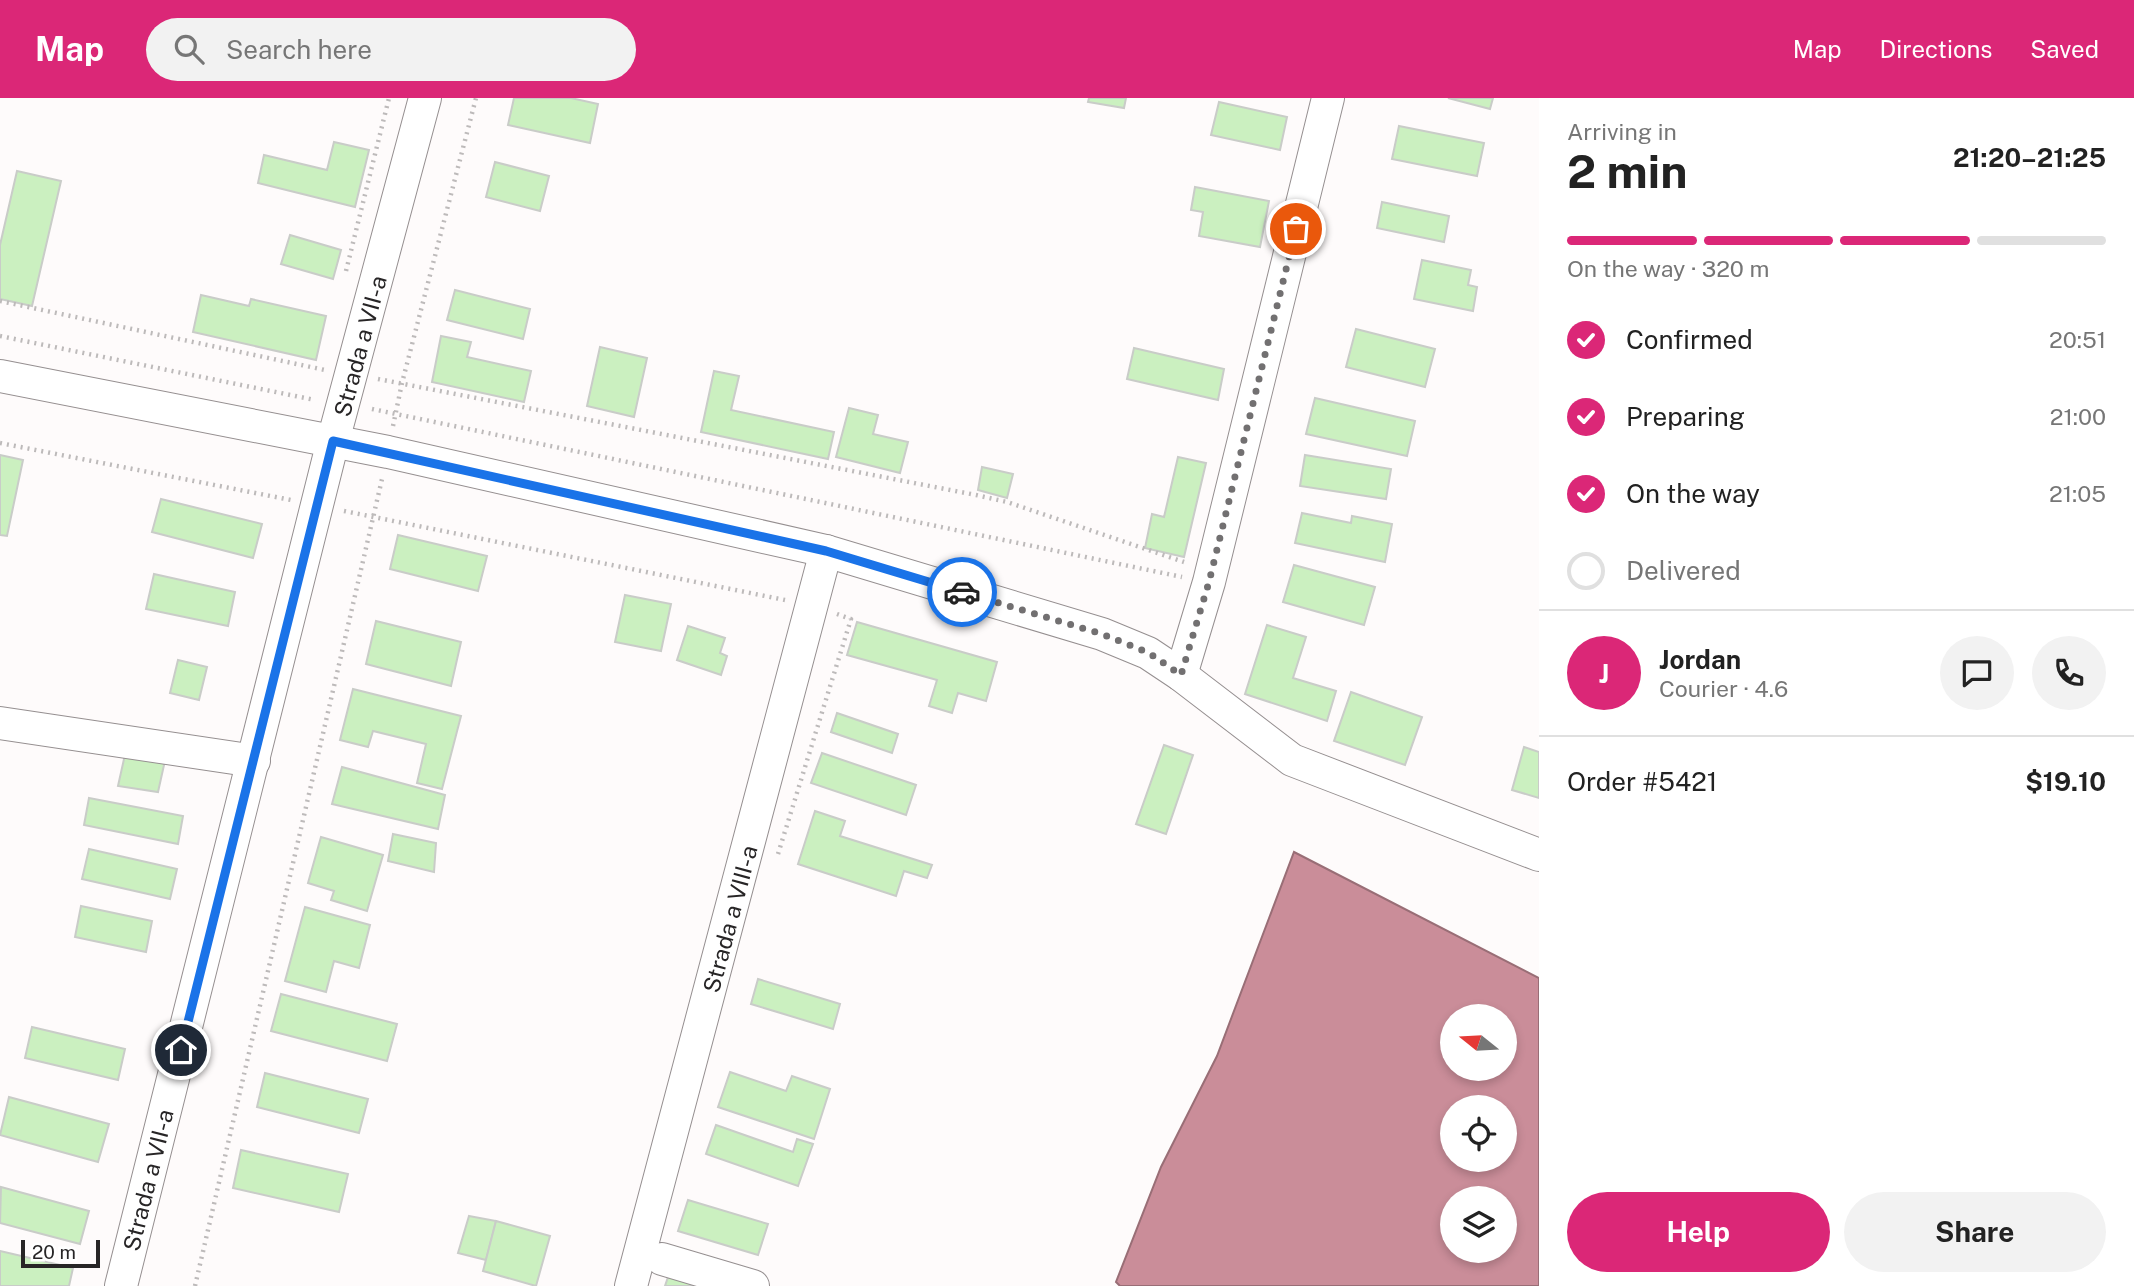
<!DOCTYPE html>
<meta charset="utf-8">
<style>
:root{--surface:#fff;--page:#f2f2f2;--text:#222;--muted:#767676;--line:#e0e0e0;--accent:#db2777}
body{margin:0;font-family:"Public Sans",sans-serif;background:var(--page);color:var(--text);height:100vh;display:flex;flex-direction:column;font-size:26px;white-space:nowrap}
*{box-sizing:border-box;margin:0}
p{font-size:23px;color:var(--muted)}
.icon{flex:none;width:38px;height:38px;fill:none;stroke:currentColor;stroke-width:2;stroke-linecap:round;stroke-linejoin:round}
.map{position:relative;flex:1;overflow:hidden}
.panel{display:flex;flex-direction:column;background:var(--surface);width:595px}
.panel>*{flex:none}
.needle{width:46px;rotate:288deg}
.tools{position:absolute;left:1440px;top:906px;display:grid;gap:14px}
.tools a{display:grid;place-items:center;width:77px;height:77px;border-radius:50%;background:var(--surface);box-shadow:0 4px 10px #0003;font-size:35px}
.scale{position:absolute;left:21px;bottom:18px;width:79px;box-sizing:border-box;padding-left:7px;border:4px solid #272526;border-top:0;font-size:19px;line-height:24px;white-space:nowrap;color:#272526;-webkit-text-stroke:5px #fff;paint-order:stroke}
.pin{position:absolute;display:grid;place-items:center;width:60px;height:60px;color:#fff;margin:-30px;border:4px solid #fff;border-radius:50%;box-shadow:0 2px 7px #0007}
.courier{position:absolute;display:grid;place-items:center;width:70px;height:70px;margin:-35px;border:5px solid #1a73e8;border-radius:50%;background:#fff;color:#222;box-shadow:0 2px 9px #0007}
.overview em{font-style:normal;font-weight:700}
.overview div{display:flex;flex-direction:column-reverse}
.overview{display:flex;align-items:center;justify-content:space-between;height:119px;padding:0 28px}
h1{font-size:46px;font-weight:700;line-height:52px}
.bar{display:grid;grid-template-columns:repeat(4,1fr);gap:10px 7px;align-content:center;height:84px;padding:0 28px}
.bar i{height:9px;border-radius:5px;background:var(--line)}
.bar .selected{background:var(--accent)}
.bar p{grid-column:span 4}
.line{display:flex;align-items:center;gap:18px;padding:0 28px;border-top:2px solid var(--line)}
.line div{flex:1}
.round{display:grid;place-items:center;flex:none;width:74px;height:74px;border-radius:37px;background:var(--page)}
ol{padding:0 28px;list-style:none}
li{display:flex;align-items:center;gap:21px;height:77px}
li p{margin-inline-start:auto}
li .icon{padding:7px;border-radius:50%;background:var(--accent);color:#fff;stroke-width:4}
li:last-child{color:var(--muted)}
li i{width:38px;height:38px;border:4px solid var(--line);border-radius:50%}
.action{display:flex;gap:14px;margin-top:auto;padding:14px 28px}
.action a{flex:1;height:80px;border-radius:42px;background:var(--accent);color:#fff;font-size:28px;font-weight:700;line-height:80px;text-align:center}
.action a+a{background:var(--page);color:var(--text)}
header{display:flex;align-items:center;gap:42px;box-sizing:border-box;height:98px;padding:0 35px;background:var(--accent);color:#fff}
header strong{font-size:33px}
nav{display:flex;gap:38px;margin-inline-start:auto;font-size:24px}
.search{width:490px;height:63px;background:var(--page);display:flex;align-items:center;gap:18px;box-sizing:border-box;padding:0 24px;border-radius:38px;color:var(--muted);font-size:26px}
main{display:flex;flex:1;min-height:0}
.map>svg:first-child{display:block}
.water{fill:#ca8d99;stroke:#996e76;stroke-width:2;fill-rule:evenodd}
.building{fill:#cbf0c0;stroke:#c9ccc8;stroke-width:2}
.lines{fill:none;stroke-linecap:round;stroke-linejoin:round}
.minor-casing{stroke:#958f90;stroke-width:34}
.path{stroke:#bdbaba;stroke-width:4.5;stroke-dasharray:2 5;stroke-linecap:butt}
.minor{stroke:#fff;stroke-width:32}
.done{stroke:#727071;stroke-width:7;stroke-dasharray:0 12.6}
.route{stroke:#1a73e8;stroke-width:9}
.labels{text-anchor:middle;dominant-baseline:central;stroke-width:5;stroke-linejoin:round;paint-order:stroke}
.street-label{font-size:23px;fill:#272526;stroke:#fff}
</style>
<header>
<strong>Map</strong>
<div class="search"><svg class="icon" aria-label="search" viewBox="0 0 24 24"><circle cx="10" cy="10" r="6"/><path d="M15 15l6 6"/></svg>Search here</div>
<nav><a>Map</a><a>Directions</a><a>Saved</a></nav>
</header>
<main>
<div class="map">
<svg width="1539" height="1188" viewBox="0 0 1539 1188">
<rect width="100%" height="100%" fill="#fefbfb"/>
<path class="water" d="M1294,754l245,126v308h-419l-4,-4 45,-115 56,-111zM1452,919h53v52h-53zM1452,1010h53v52h-53zM1452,1101h53v52h-53z"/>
<g class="building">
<polygon points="514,0 571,0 598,6 590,45 508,27"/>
<polygon points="1089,0 1126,0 1124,10 1088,4"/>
<polygon points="1448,0 1493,0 1490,11"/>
<polygon points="1219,4 1287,19 1280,52 1211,37"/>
<polygon points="1399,28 1484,45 1477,78 1392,61"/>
<polygon points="334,44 369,52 355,109 258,85 264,57 327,72"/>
<polygon points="495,64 549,78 540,113 486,99"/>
<polygon points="17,73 61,83 32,208 0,201 0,147"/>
<polygon points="1195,89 1269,103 1260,149 1199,138 1203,114 1191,112"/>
<polygon points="1382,104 1449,118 1444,144 1377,130"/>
<polygon points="290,137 341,152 333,181 281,166"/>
<polygon points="1422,162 1471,172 1468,187 1477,189 1473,213 1414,201"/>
<polygon points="455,192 530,211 523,241 447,222"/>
<polygon points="201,197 249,208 251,201 326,218 316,262 193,234"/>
<polygon points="1356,231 1435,251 1425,289 1346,269"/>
<polygon points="441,238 471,244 467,259 531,273 524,304 432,284"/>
<polygon points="600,249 647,260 634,319 587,308"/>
<polygon points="1134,250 1224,271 1218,302 1127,281"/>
<polygon points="714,273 739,278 731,312 834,334 828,361 701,334"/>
<polygon points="1315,300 1415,323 1407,358 1306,336"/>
<polygon points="849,310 878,317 873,336 908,344 900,375 836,359"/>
<polygon points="0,357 23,362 7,438 0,437"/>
<polygon points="1305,357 1391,371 1386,401 1300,388"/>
<polygon points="1178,359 1206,365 1184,459 1145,450 1152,416 1164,419"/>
<polygon points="982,369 1013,376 1007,400 978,392"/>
<polygon points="161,401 262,426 253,460 152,434"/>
<polygon points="1302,415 1351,425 1352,418 1392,426 1385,464 1295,445"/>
<polygon points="398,437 487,458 478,493 390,471"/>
<polygon points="1294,467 1375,489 1364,527 1283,504"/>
<polygon points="154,476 235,494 228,528 146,511"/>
<polygon points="625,497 671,506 661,553 615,544"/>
<polygon points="376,523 461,544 451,588 366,566"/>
<polygon points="857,524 997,564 986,603 958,595 952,615 929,608 937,582 847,557"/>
<polygon points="1267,527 1306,539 1293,580 1336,593 1327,623 1245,596"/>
<polygon points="688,528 725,540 720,555 727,558 721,577 677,562"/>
<polygon points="178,562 207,569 199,602 170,595"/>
<polygon points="353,591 461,618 442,691 417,685 426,646 373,633 368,649 340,642"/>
<polygon points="1351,594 1422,619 1405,667 1334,643"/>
<polygon points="837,615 898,636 892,655 831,634"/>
<polygon points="1164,647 1193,657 1166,736 1136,726"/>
<polygon points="1524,649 1539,654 1539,700 1512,692"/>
<polygon points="126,652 166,658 158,694 118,688"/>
<polygon points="822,655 916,687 906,717 811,685"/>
<polygon points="342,669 445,697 438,731 332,706"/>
<polygon points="89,700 183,718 178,746 84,727"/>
<polygon points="815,713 845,723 840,738 932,767 927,780 904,773 896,798 798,766"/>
<polygon points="393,736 436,745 434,774 388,763"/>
<polygon points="321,739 383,757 367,813 331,802 334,793 308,785"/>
<polygon points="89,751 177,771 170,801 82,781"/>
<polygon points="81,808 152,823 146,854 75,839"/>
<polygon points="305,809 370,827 359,870 334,863 326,894 285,883"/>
<polygon points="758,881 840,906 833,931 751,906"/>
<polygon points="281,896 397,926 387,963 271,933"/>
<polygon points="32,929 125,951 118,982 25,960"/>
<polygon points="730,974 786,993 792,978 830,991 814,1041 718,1009"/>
<polygon points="265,975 368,1001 359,1035 257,1009"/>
<polygon points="9,999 109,1026 98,1064 0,1037"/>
<polygon points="716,1027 793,1054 797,1041 813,1046 798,1088 706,1056"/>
<polygon points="241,1052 348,1076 339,1114 233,1090"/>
<polygon points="1,1089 89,1113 80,1146 0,1125"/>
<polygon points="688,1102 768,1126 758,1157 678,1133"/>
<polygon points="469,1118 496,1123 486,1162 458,1155"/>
<polygon points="496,1123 550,1138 536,1188 483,1173"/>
<polygon points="0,1153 73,1170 69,1188 0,1188"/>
<polygon points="672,1167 733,1188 665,1188"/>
</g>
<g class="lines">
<g class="minor-casing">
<g id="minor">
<polyline points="0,278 388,354 826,453 1102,536 1148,555 1181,577 1292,662 1539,757"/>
<polyline points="1181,577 1209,484 1328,0"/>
<polyline points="0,625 254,663"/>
<polyline points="662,1161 753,1188"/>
<polyline points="121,1188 333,343 425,0"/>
<polyline points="631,1188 826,453"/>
</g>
</g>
<g class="path">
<polyline points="346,173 389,0"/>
<polyline points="0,203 325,272"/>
<polyline points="0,238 315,302"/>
<polyline points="378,281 976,397 1007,404 1184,464"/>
<polyline points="372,311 1182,479"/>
<polyline points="393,328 402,285 476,0"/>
<polyline points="0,345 291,402"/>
<polyline points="344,413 785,502"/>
<polyline points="778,756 851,521 837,516"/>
<polyline points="195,1188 382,381"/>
</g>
<use href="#minor" class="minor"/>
</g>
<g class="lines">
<polyline class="done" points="962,494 1102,536 1149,555 1181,577 1209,484 1296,131"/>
<polyline class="route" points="181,952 333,343 826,453 962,494"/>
</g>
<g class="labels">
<g class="street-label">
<text transform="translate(360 248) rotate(-75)">Strada a VII-a</text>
<text transform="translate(730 821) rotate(-75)">Strada a VIII-a</text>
<text transform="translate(148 1082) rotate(-76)">Strada a VII-a</text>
</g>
</g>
</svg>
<div class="tools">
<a><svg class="needle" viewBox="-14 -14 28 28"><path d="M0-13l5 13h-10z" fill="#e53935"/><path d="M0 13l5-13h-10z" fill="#767676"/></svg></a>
<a><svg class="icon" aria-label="locate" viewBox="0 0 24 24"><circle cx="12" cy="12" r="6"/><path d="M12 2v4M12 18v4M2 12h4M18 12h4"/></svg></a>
<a><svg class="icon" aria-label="layers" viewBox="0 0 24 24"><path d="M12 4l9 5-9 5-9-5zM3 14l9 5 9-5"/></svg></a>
</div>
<div class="scale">20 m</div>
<div class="pin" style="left:1296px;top:131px;background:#ea580c"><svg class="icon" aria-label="bag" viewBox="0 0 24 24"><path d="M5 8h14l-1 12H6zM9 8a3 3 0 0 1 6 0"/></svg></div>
<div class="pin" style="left:181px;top:952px;background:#1f2937"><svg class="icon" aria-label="home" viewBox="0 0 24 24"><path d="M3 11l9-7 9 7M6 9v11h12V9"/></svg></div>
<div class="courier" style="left:962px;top:494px"><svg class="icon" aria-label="car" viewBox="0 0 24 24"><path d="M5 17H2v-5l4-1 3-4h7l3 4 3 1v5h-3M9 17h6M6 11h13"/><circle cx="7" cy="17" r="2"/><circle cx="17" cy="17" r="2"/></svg></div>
</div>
<section class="panel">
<div class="overview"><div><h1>2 min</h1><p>Arriving in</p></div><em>21:20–21:25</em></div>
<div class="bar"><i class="selected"></i><i class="selected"></i><i class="selected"></i><i></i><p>On the way · 320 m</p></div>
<ol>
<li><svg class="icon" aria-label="check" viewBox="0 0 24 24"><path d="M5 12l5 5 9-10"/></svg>Confirmed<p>20:51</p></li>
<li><svg class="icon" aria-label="check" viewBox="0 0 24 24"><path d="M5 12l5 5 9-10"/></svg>Preparing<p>21:00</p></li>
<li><svg class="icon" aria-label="check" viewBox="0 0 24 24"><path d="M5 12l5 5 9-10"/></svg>On the way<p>21:05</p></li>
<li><i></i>Delivered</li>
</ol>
<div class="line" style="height:126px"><b class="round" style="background:var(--accent);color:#fff">J</b><div><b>Jordan</b><p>Courier · 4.6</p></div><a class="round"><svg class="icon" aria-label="chat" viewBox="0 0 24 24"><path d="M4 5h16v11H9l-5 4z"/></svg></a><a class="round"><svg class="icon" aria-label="phone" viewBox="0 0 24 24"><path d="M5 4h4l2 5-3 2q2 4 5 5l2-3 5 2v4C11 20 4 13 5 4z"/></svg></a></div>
<div class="line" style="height:91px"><div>Order #5421</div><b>$19.10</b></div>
<div class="action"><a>Help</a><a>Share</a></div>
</section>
</main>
